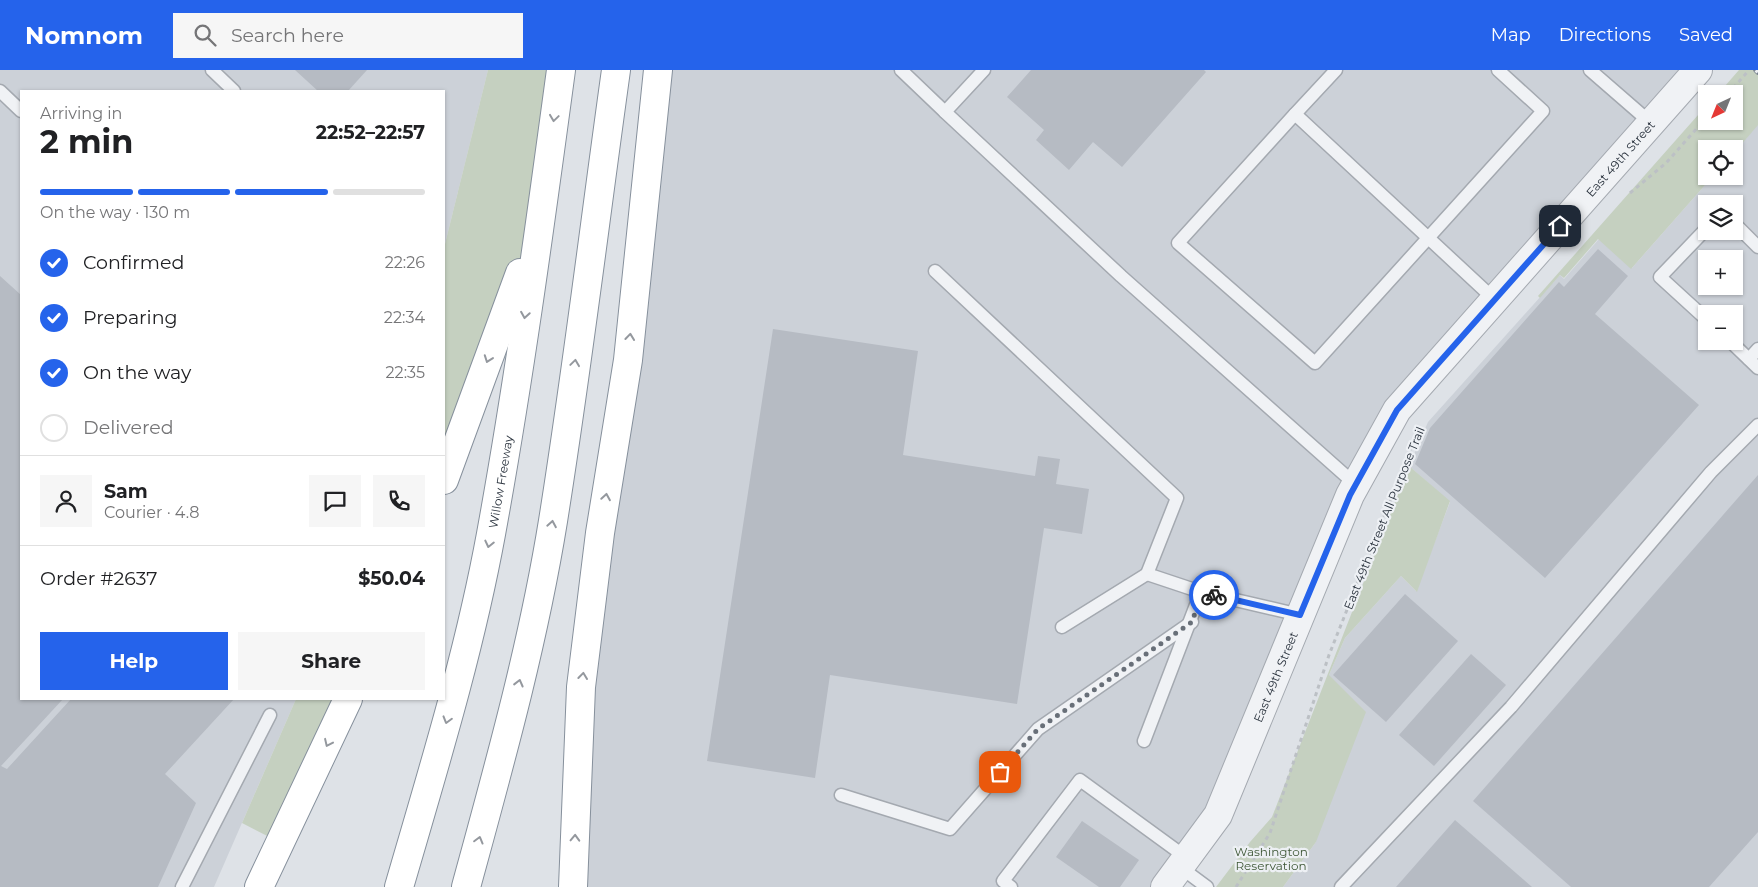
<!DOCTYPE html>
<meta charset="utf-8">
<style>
:root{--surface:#fff;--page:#f6f6f6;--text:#202124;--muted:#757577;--line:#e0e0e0;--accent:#2563eb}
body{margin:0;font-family:Montserrat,sans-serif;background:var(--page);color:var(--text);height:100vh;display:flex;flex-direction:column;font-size:19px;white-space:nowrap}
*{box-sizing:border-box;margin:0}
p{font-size:16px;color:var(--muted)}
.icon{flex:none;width:28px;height:28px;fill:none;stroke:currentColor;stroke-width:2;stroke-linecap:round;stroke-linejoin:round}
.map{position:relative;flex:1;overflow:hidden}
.drawer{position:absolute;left:20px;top:20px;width:425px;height:610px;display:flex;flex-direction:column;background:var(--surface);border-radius:0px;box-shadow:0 1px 4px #0004}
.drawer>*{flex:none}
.needle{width:32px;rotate:223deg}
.fabs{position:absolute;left:1698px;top:15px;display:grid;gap:10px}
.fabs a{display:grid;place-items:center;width:45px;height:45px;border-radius:0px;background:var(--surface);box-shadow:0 1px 4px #0004;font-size:25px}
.pin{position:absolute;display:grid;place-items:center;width:42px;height:42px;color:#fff;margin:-21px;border-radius:10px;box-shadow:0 2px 8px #0006}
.courier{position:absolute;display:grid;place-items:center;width:50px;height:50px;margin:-25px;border:4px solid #2563eb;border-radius:50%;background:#fff;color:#222;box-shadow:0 1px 6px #0007}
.overview em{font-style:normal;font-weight:700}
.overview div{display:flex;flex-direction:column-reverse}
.overview{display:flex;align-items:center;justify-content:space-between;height:85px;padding:0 20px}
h1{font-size:32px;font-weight:700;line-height:38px}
.bar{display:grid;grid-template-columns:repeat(4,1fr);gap:8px 5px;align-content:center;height:60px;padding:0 20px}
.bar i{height:6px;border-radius:4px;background:var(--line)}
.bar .current{background:var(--accent)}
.bar p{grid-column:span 4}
.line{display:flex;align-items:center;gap:12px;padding:0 20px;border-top:1px solid var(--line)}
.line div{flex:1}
.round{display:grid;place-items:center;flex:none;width:52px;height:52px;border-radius:0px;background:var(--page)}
ol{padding:0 20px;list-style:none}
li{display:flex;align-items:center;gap:15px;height:55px}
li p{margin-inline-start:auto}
li .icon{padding:5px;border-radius:50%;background:var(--accent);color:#fff;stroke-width:4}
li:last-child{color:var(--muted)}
li i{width:28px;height:28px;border:2px solid var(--line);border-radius:50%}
.primary-button{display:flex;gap:10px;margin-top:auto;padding:10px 20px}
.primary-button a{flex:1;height:58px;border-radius:0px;background:var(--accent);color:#fff;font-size:20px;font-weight:700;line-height:58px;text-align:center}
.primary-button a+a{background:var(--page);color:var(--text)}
header{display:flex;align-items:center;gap:30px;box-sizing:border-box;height:70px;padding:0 25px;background:var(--accent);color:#fff}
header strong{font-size:24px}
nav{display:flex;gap:28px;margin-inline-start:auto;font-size:18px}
.search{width:350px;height:45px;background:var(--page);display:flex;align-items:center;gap:12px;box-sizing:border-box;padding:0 18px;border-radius:0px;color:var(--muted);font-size:19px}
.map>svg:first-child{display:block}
.built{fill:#ccd1d8;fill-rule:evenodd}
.green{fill:#c5d0c0}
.building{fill:#b6bbc3}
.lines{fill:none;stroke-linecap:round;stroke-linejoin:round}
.service-casing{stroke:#a4a9b0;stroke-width:15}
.tertiary-casing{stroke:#a4a9b0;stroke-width:30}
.motorway-casing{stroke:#86909c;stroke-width:30}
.path{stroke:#bcc0c5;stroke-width:3;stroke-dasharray:4 4;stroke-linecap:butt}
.service{stroke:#f0f2f5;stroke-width:12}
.tertiary{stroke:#f0f2f5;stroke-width:28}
.motorway{stroke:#fff;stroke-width:28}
.rail-casing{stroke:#78828f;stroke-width:5.5}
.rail{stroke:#edf0f4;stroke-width:4;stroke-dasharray:11;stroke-linecap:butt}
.oneway{stroke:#94989e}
.done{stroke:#686f78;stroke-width:5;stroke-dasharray:0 9}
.route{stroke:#2563eb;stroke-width:6}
.labels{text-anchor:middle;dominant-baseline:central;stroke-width:4.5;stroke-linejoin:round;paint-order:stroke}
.street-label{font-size:12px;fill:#28313c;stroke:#edf0f4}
.park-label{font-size:12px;fill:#3e5736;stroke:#edf0f4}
</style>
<header>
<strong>Nomnom</strong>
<div class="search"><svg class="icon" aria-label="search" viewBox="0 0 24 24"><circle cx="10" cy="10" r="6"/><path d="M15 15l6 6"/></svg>Search here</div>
<nav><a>Map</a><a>Directions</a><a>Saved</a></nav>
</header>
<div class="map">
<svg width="1758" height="817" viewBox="0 0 1758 817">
<rect width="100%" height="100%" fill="#dee2e7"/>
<g class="built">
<polygon points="0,0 488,0 444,178 444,21 21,21 21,629 296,629 214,817 0,817"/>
<polygon points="658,0 1698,0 1397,340 1218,745 1165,817 573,817"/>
<path d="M1758,0v817h-475l33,-45 13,-167 16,-37 56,-62 15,15 34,-89 -41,-36 19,-44 132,-147 4,4 35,-40 33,29 81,-92h21v-23l11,-14 -11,-18v-27zM1706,134h28v27h-28zM1706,189h28v27h-28zM1706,244h28v27h-28z"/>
</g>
<g class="green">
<polygon points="488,0 561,0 541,145 444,410 444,178"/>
<polygon points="1739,0 1758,0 1758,55 1734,83 1734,79 1706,79 1706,106 1713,106 1631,199 1598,169 1564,208 1560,205 1540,228 1538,226 1706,36 1706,51 1734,51 1734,24 1718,24"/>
<polygon points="1409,396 1450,431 1417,522 1401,506 1345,568 1329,605 1366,642 1316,772 1283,817 1216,817 1250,772 1272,747"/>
<polygon points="296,629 348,629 281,773 242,753"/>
</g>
<g class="building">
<polygon points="295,0 367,0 348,21 318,21"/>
<polygon points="1031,0 1204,0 1206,2 1122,97 1093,72 1069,100 1036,70 1044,60 1007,27"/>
<polygon points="1598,179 1628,206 1595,244 1699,335 1545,508 1415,394 1430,358 1559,212 1564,217"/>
<polygon points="0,206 21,225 21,629 63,629 1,696 7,699 71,629 234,629 165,704 196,733 158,817 0,817"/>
<polygon points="773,259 918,281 903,385 1035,406 1038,386 1060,389 1056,414 1089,419 1082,464 1044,458 1017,634 830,605 815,708 707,691"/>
<polygon points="1758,405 1758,762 1709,817 1571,817 1473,731"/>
<polygon points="1405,524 1458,571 1386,652 1333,605"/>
<polygon points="1471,584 1506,615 1434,696 1399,665"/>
<polygon points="1455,750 1532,817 1396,817"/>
<polygon points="1082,751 1139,790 1120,817 1099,817 1056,787"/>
</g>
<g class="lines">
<g class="service-casing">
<g id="service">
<polyline points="212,0 234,21"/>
<polyline points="901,0 945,42"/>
<polyline points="984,0 945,42 1121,206 1355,414"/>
<polyline points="1590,0 1651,53"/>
<polyline points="0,21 21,41"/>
<polyline points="1295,44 1336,0"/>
<polyline points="1734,153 1758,177"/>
<polyline points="1706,159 1660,207 1706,249"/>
<polyline points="935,201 1177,428 1147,504 1201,522"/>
<polyline points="1494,229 1295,44 1178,173 1315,293 1543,41 1498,0"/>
<polyline points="1730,271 1758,298"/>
<polyline points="1749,289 1758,279"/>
<polyline points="1062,557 1147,504"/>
<polyline points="1144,671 1201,522 1300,545"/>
<polyline points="841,725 950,759 1038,659 1192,552"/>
<polyline points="1180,797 1207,817"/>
<polyline points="182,817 270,645"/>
<polyline points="1011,817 1003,811 1080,710 1187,788"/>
<polyline points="1341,817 1511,637 1711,402 1758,355"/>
</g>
</g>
<g class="tertiary-casing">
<g id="tertiary">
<path id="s1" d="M1165,817l53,-72 132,-320 47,-85 301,-340"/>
</g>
</g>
<g class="motorway-casing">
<g id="motorway">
<polyline points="444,410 520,203"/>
<polyline points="259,817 348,629"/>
<path id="s2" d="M399,817c34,-117 70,-233 92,-353 28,-153 49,-309 70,-464"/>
<path d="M466,817c33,-121 67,-242 87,-366 24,-150 42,-301 63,-451"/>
<polyline points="573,817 581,617 600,463 628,290 658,0"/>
</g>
</g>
<g class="path">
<polyline points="1728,24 1749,0"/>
<polyline points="1630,123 1666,93 1706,48"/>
<polyline points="1236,817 1270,763 1329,585 1413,374"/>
</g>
<use href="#service" class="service"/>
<use href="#tertiary" class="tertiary"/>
<use href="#motorway" class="motorway"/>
<g class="rail-casing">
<polyline id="rail" points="1756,0 1758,2"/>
</g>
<use href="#rail" class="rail"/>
</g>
<defs><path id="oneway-chevron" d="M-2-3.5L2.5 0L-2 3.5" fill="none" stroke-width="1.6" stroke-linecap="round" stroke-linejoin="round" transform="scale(1.25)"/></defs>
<g class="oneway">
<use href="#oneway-chevron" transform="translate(554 48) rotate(98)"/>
<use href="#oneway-chevron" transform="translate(525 245) rotate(99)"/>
<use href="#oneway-chevron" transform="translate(630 267) rotate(-84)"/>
<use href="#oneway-chevron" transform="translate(488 289) rotate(110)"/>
<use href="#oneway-chevron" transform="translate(575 293) rotate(-82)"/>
<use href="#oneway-chevron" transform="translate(606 427) rotate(-81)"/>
<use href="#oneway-chevron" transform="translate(552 454) rotate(-80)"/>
<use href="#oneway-chevron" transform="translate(489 474) rotate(103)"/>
<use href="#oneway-chevron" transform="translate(583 606) rotate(-83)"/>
<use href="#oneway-chevron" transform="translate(519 613) rotate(-76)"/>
<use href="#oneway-chevron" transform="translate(447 650) rotate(106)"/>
<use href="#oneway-chevron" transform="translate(328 673) rotate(115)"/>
<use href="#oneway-chevron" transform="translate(575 768) rotate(-88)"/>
<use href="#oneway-chevron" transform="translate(479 770) rotate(-75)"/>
</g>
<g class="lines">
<polyline class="done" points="1000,702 1038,659 1192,552 1202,522 1214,525"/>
<polyline class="route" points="1214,525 1300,545 1350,425 1397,340 1560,156"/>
</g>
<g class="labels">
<g class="street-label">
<text stroke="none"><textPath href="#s1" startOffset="869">East 49th Street</textPath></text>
<text stroke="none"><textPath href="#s2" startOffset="418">Willow Freeway</textPath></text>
<text transform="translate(1384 448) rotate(-68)">East 49th Street All Purpose Trail</text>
<text stroke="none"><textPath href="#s1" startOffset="239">East 49th Street</textPath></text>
</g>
<g class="park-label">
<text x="1271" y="781">Washington<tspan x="1271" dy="14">Reservation</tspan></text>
</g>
</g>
</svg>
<div class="fabs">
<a><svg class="needle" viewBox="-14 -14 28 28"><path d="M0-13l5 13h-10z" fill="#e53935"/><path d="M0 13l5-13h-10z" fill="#757577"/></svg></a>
<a><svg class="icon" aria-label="locate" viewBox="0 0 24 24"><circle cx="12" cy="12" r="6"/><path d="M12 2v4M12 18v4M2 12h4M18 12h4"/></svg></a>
<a><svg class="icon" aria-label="layers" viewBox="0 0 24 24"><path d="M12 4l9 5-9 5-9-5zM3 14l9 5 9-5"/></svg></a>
<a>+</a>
<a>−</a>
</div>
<div class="pin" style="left:1000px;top:702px;background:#ea580c"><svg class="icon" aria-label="bag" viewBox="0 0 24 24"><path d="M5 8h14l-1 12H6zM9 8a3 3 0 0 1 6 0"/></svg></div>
<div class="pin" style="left:1560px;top:156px;background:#1f2937"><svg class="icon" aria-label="home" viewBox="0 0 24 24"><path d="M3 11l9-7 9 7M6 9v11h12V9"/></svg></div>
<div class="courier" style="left:1214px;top:525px"><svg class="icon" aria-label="bike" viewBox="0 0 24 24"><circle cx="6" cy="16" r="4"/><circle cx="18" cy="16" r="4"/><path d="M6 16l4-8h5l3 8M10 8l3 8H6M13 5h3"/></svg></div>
<section class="drawer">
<div class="overview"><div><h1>2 min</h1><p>Arriving in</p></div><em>22:52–22:57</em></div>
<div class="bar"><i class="current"></i><i class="current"></i><i class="current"></i><i></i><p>On the way · 130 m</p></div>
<ol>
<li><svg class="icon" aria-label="check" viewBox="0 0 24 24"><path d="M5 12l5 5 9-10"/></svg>Confirmed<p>22:26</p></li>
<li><svg class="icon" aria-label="check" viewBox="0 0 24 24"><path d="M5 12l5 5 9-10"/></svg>Preparing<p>22:34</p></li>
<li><svg class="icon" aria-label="check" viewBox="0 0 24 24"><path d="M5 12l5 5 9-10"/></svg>On the way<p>22:35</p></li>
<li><i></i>Delivered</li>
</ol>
<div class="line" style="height:90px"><a class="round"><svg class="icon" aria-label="person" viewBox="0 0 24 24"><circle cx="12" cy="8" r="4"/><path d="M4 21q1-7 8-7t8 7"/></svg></a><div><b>Sam</b><p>Courier · 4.8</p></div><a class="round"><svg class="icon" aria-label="chat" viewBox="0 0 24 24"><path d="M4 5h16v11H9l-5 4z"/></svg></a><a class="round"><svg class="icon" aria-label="phone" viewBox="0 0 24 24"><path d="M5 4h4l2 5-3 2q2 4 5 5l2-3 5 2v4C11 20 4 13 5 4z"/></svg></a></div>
<div class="line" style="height:65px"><div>Order #2637</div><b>$50.04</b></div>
<div class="primary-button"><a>Help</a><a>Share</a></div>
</section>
</div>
